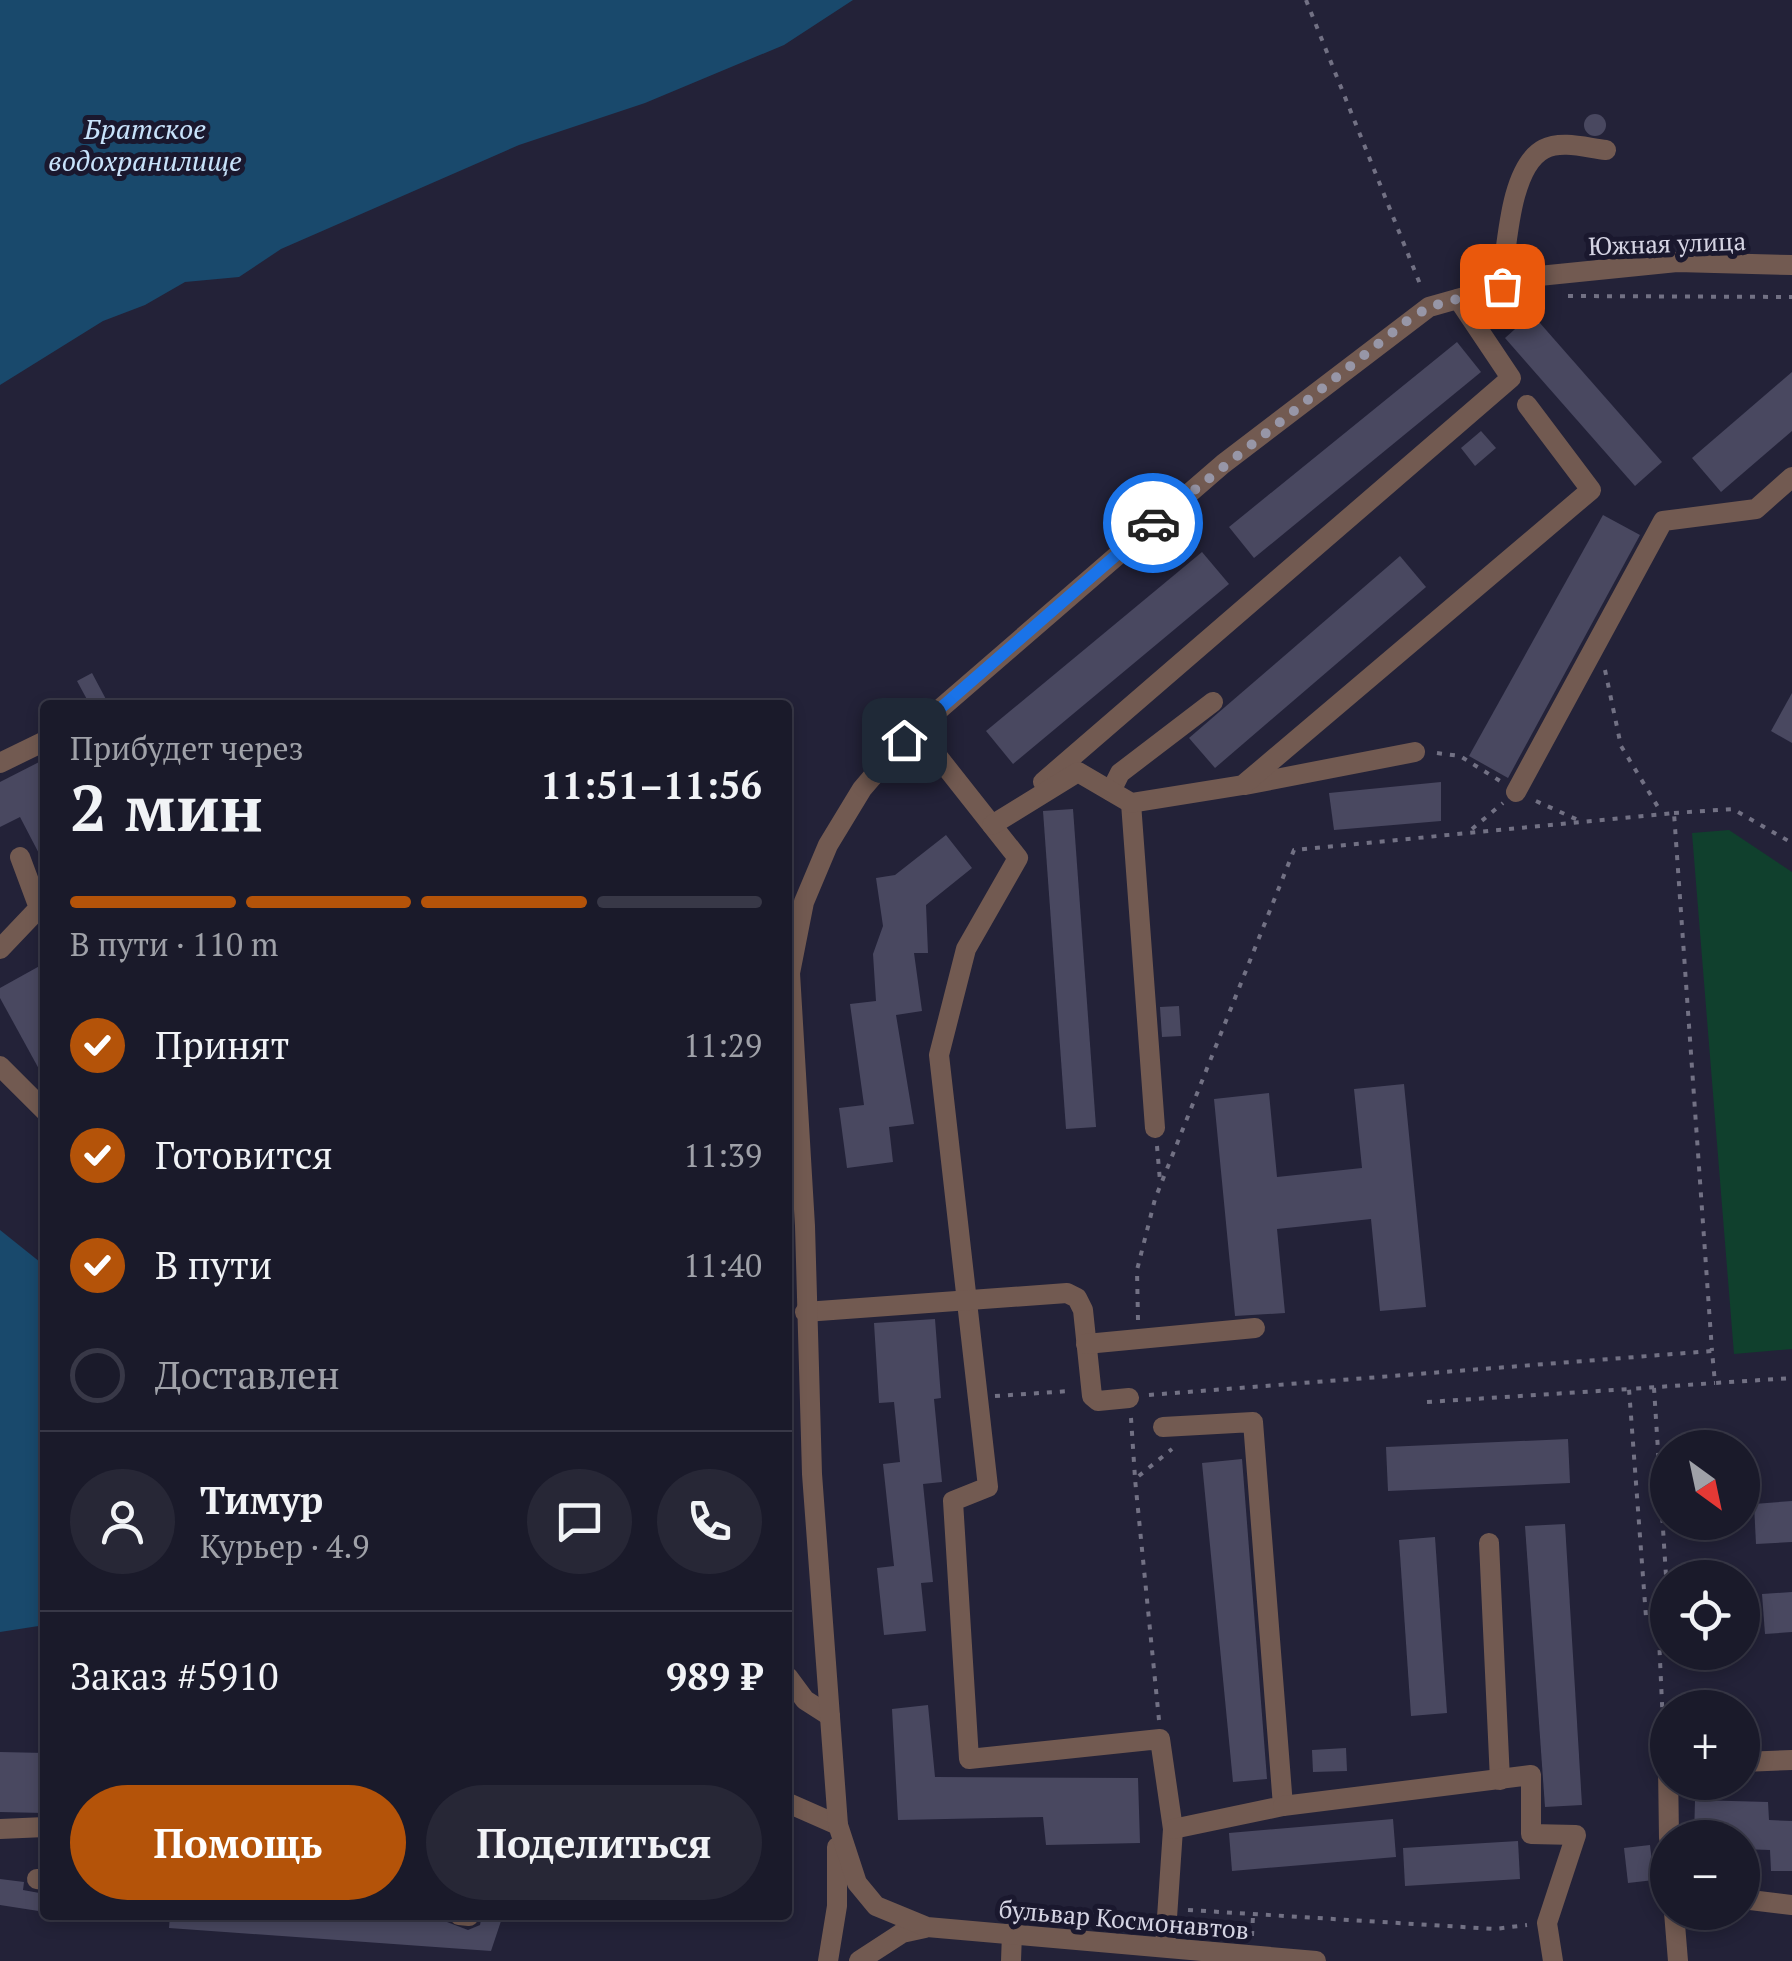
<!DOCTYPE html>
<html lang="ru">
<meta charset="utf-8">
<style>
:root{--surface:#1a1a2a;--page:#272736;--text:#f1f3f6;--muted:#9fa1a8;--line:#383847;--accent:#b45309}
body{margin:0;font-family:"PT Serif",serif;background:var(--page);color:var(--text);height:100vh;display:flex;flex-direction:column;font-size:38px;white-space:nowrap}
*{box-sizing:border-box;margin:0}
p{font-size:32px;color:var(--muted)}
.icon{flex:none;width:55px;height:55px;fill:none;stroke:currentColor;stroke-width:2;stroke-linecap:round;stroke-linejoin:round}
.map{position:relative;flex:1;overflow:hidden}
.panel{position:absolute;left:40px;top:700px;width:752px;height:1220px;display:flex;flex-direction:column;background:var(--surface);border-radius:10px;box-shadow:0 5px 15px #0003,0 0 0 2px var(--line)}
.panel>*{flex:none}
.needle{width:65px;rotate:147deg}
.fabs{position:absolute;left:1650px;top:1430px;display:grid;gap:20px}
.fabs a{display:grid;place-items:center;width:110px;height:110px;border-radius:50%;background:var(--surface);box-shadow:0 5px 15px #0003,0 0 0 2px var(--line);font-size:50px}
.pin{position:absolute;display:grid;place-items:center;width:85px;height:85px;color:#fff;margin:-42px;border-radius:20px;box-shadow:0 5px 15px #0006}
.courier{position:absolute;display:grid;place-items:center;width:100px;height:100px;margin:-50px;border:8px solid #1a73e8;border-radius:50%;background:#fff;color:#222;box-shadow:0 2px 12px #0007}
.overview em{font-style:normal;font-weight:700}
.overview div{display:flex;flex-direction:column-reverse}
.overview{display:flex;align-items:center;justify-content:space-between;height:170px;padding:0 30px}
h1{font-size:65px;font-weight:700;line-height:75px}
.bar{display:grid;grid-template-columns:repeat(4,1fr);gap:15px 10px;align-content:center;height:120px;padding:0 30px}
.bar i{height:12px;border-radius:8px;background:var(--line)}
.bar .current{background:var(--accent)}
.bar p{grid-column:span 4}
.line{display:flex;align-items:center;gap:25px;padding:0 30px;border-top:2px solid var(--line)}
.line div{flex:1}
.round{display:grid;place-items:center;flex:none;width:105px;height:105px;border-radius:52px;background:var(--page)}
ol{padding:0 30px;list-style:none}
li{display:flex;align-items:center;gap:30px;height:110px}
li p{margin-inline-start:auto}
li .icon{padding:10px;border-radius:50%;background:var(--accent);color:#fff;stroke-width:4}
li:last-child{color:var(--muted)}
li i{width:55px;height:55px;border:5px solid var(--line);border-radius:50%}
.action{display:flex;gap:20px;margin-top:auto;padding:20px 30px}
.action a{flex:1;height:115px;border-radius:60px;background:var(--accent);color:#fff;font-size:40px;font-weight:700;line-height:115px;text-align:center}
.action a+a{background:var(--page);color:var(--text)}
.map>svg:first-child{display:block}
.green{fill:#10402d}
.water{fill:#19496c}
.building{fill:#494860}
.lines{fill:none;stroke-linecap:round;stroke-linejoin:round}
.path{stroke:#727184;stroke-width:4;stroke-dasharray:5 8;stroke-linecap:butt}
.minor{stroke:#725a51;stroke-width:20}
.done{stroke:#9796a7;stroke-width:10;stroke-dasharray:0 18}
.route{stroke:#1a73e8;stroke-width:12}
.labels{text-anchor:middle;dominant-baseline:central;stroke-width:10;stroke-linejoin:round;paint-order:stroke}
.street-label{font-size:25px;fill:#d5d4e3;stroke:#1a182e}
.water-label{font-size:28px;font-style:italic;fill:#c8e3fb;stroke:#1a182e}
</style>
<div class="map">
<svg width="1792" height="1961" viewBox="0 0 1792 1961">
<rect width="100%" height="100%" fill="#232238"/>
<polygon class="green" points="1729,830 1792,872 1792,1349 1734,1354 1692,833"/>
<g class="water">
<polygon points="0,0 853,0 784,45 645,103 519,145 281,249 239,277 185,282 145,305 103,321 0,385"/>
<polygon points="0,1230 45,1266 45,1625 0,1632"/>
</g>
<g class="building">
<circle cx="1595" cy="125" r="11"/>
<polygon points="1532,314 1662,462 1635,486 1505,338"/>
<polygon points="1457,342 1481,372 1254,558 1229,527"/>
<polygon points="1792,372 1792,431 1721,492 1692,458"/>
<polygon points="1481,431 1496,448 1475,466 1461,448"/>
<polygon points="1603,515 1640,535 1508,778 1469,756"/>
<polygon points="1202,552 1229,584 1013,764 986,731"/>
<polygon points="1400,556 1426,587 1215,768 1189,738"/>
<polygon points="92,673 109,705 90,705 77,681"/>
<polygon points="1792,693 1792,743 1771,731"/>
<polygon points="45,759 45,865 20,817 0,827 0,782"/>
<polygon points="1441,782 1441,821 1334,830 1329,793"/>
<polygon points="1073,809 1096,1127 1066,1129 1043,811"/>
<polygon points="946,835 972,868 926,905 928,953 914,953 922,1011 896,1015 914,1124 889,1127 893,1162 847,1168 839,1108 864,1105 850,1004 876,1001 873,954 883,926 876,878 895,875"/>
<polygon points="45,963 45,1080 0,998 0,988"/>
<polygon points="1179,1006 1181,1036 1162,1037 1160,1007"/>
<polygon points="1404,1084 1426,1307 1380,1311 1371,1219 1277,1229 1285,1313 1235,1316 1214,1099 1269,1093 1277,1177 1362,1168 1354,1089"/>
<polygon points="935,1319 941,1398 934,1399 942,1482 923,1484 933,1582 921,1583 926,1631 884,1635 877,1568 894,1566 883,1464 900,1462 894,1402 879,1403 874,1323"/>
<polygon points="1568,1439 1570,1483 1388,1491 1386,1447"/>
<polygon points="1242,1459 1267,1779 1233,1782 1202,1463"/>
<polygon points="1792,1501 1792,1542 1756,1544 1754,1504"/>
<polygon points="1565,1524 1582,1805 1545,1807 1525,1526"/>
<polygon points="1435,1537 1447,1713 1411,1716 1399,1540"/>
<polygon points="1792,1592 1792,1632 1765,1634 1762,1594"/>
<polygon points="928,1705 935,1777 1138,1778 1140,1843 1046,1845 1043,1817 898,1820 892,1709"/>
<polygon points="1346,1748 1347,1771 1313,1772 1312,1750"/>
<polygon points="0,1752 45,1753 44,1813 0,1812"/>
<polygon points="1695,1800 1768,1802 1769,1820 1792,1821 1792,1871 1771,1871 1770,1850 1742,1849 1742,1838 1694,1838"/>
<polygon points="1393,1819 1396,1857 1232,1871 1229,1833"/>
<polygon points="1518,1841 1520,1879 1405,1886 1403,1848"/>
<polygon points="1650,1845 1654,1880 1628,1883 1624,1848"/>
<polygon points="0,1879 24,1882 23,1890 45,1894 45,1912 0,1905"/>
<polygon points="170,1915 358,1915 447,1922 468,1930 480,1925 482,1915 503,1915 491,1951 169,1928"/>
</g>
<g class="lines">
<g class="path">
<polyline points="1306,0 1422,289"/>
<polyline points="1568,296 1792,297"/>
<polyline points="1605,670 1621,746 1661,812"/>
<polyline points="1437,753 1460,756 1500,781"/>
<polyline points="1536,801 1578,820"/>
<polyline points="1674,813 1733,809 1792,843"/>
<polyline points="1472,829 1503,803"/>
<polyline points="1157,1146 1160,1181"/>
<polyline points="1138,1320 1137,1270 1155,1199 1294,850 1674,813 1712,1351"/>
<polyline points="1654,1388 1668,1607"/>
<polyline points="1149,1395 1712,1351 1715,1383 1792,1378"/>
<polyline points="995,1396 1070,1391"/>
<polyline points="1427,1402 1629,1389"/>
<polyline points="1131,1418 1135,1478"/>
<polyline points="1159,1720 1135,1479 1172,1449"/>
<polyline points="1664,1746 1658,1617 1646,1617 1629,1389 1715,1383"/>
<polyline points="1188,1910 1495,1929 1527,1925"/>
<polyline points="1252,1936 1253,1916"/>
</g>
<g class="minor">
<path d="M1501,286c6,-37 8,-119 43,-137 18,-9 43,-1 62,1"/>
<polyline points="916,729 1018,858 966,949 939,1055 988,1487 953,1501 969,1759 1160,1739 1173,1829 1165,1947"/>
<polyline points="0,763 45,741"/>
<polyline points="1043,782 1511,378 1458,299"/>
<polyline points="1245,785 1415,752"/>
<polyline points="1111,791 1120,773 1213,702"/>
<polyline points="1516,792 1663,521 1756,509 1792,477"/>
<polyline points="1131,803 1155,1128"/>
<polyline points="992,825 1078,772 1131,803 1243,785 1591,490 1527,405"/>
<polyline points="0,949 39,908 20,857"/>
<polyline points="0,1066 45,1111"/>
<polyline points="805,1312 1067,1293 1077,1298 1083,1310 1092,1396 1098,1401 1129,1398"/>
<polyline points="1086,1344 1255,1328"/>
<polyline points="1163,1427 1253,1422 1283,1806 1173,1829"/>
<polyline points="1489,1543 1500,1780"/>
<polyline points="788,1677 805,1700 830,1716"/>
<polyline points="1742,1762 1792,1760"/>
<polyline points="1668,1766 1669,1838"/>
<polyline points="788,1803 838,1825"/>
<polyline points="1283,1806 1531,1775 1531,1834 1576,1835 1547,1923 1553,1961"/>
<polyline points="0,1829 45,1827"/>
<polyline points="37,1879 45,1880"/>
<polyline points="1742,1899 1792,1905"/>
<polyline points="1674,1912 1678,1961"/>
<polyline points="459,1915 469,1916"/>
<polyline points="828,1961 837,1906 837,1847"/>
<polyline points="859,1961 902,1933 925,1928"/>
<polyline points="1011,1961 1012,1933"/>
<polyline points="1316,1961 927,1927 876,1906 857,1883 838,1825 812,1474 805,1226 790,973 804,902 828,845 862,789 904,740 1223,464 1429,307 1539,276 1677,262 1792,265"/>
</g>
</g>
<g class="lines">
<polyline class="done" points="1153,523 1407,321 1429,307 1502,286"/>
<polyline class="route" points="904,740 1153,523"/>
</g>
<g class="labels">
<g class="street-label">
<text transform="translate(1667 243) rotate(-2)">Южная улица</text>
<text transform="translate(1124 1919) rotate(5)">бульвар Космонавтов</text>
</g>
<g class="water-label">
<text x="145" y="128">Братское<tspan x="145" dy="32">водохранилище</tspan></text>
</g>
</g>
</svg>
<div class="fabs">
<a><svg class="needle" viewBox="-14 -14 28 28"><path d="M0-13l5 13h-10z" fill="#e53935"/><path d="M0 13l5-13h-10z" fill="#9fa1a8"/></svg></a>
<a><svg class="icon" aria-label="locate" viewBox="0 0 24 24"><circle cx="12" cy="12" r="6"/><path d="M12 2v4M12 18v4M2 12h4M18 12h4"/></svg></a>
<a>+</a>
<a>−</a>
</div>
<div class="pin" style="left:1502px;top:286px;background:#ea580c"><svg class="icon" aria-label="bag" viewBox="0 0 24 24"><path d="M5 8h14l-1 12H6zM9 8a3 3 0 0 1 6 0"/></svg></div>
<div class="pin" style="left:904px;top:740px;background:#1f2937"><svg class="icon" aria-label="home" viewBox="0 0 24 24"><path d="M3 11l9-7 9 7M6 9v11h12V9"/></svg></div>
<div class="courier" style="left:1153px;top:523px"><svg class="icon" aria-label="car" viewBox="0 0 24 24"><path d="M5 17H2v-5l4-1 3-4h7l3 4 3 1v5h-3M9 17h6M6 11h13"/><circle cx="7" cy="17" r="2"/><circle cx="17" cy="17" r="2"/></svg></div>
<section class="panel">
<div class="overview"><div><h1>2 мин</h1><p>Прибудет через</p></div><em>11:51–11:56</em></div>
<div class="bar"><i class="current"></i><i class="current"></i><i class="current"></i><i></i><p>В пути · 110 m</p></div>
<ol>
<li><svg class="icon" aria-label="check" viewBox="0 0 24 24"><path d="M5 12l5 5 9-10"/></svg>Принят<p>11:29</p></li>
<li><svg class="icon" aria-label="check" viewBox="0 0 24 24"><path d="M5 12l5 5 9-10"/></svg>Готовится<p>11:39</p></li>
<li><svg class="icon" aria-label="check" viewBox="0 0 24 24"><path d="M5 12l5 5 9-10"/></svg>В пути<p>11:40</p></li>
<li><i></i>Доставлен</li>
</ol>
<div class="line" style="height:180px"><a class="round"><svg class="icon" aria-label="person" viewBox="0 0 24 24"><circle cx="12" cy="8" r="4"/><path d="M4 21q1-7 8-7t8 7"/></svg></a><div><b>Тимур</b><p>Курьер · 4.9</p></div><a class="round"><svg class="icon" aria-label="chat" viewBox="0 0 24 24"><path d="M4 5h16v11H9l-5 4z"/></svg></a><a class="round"><svg class="icon" aria-label="phone" viewBox="0 0 24 24"><path d="M5 4h4l2 5-3 2q2 4 5 5l2-3 5 2v4C11 20 4 13 5 4z"/></svg></a></div>
<div class="line" style="height:130px"><div>Заказ #5910</div><b>989 ₽</b></div>
<div class="action"><a>Помощь</a><a>Поделиться</a></div>
</section>
</div>
